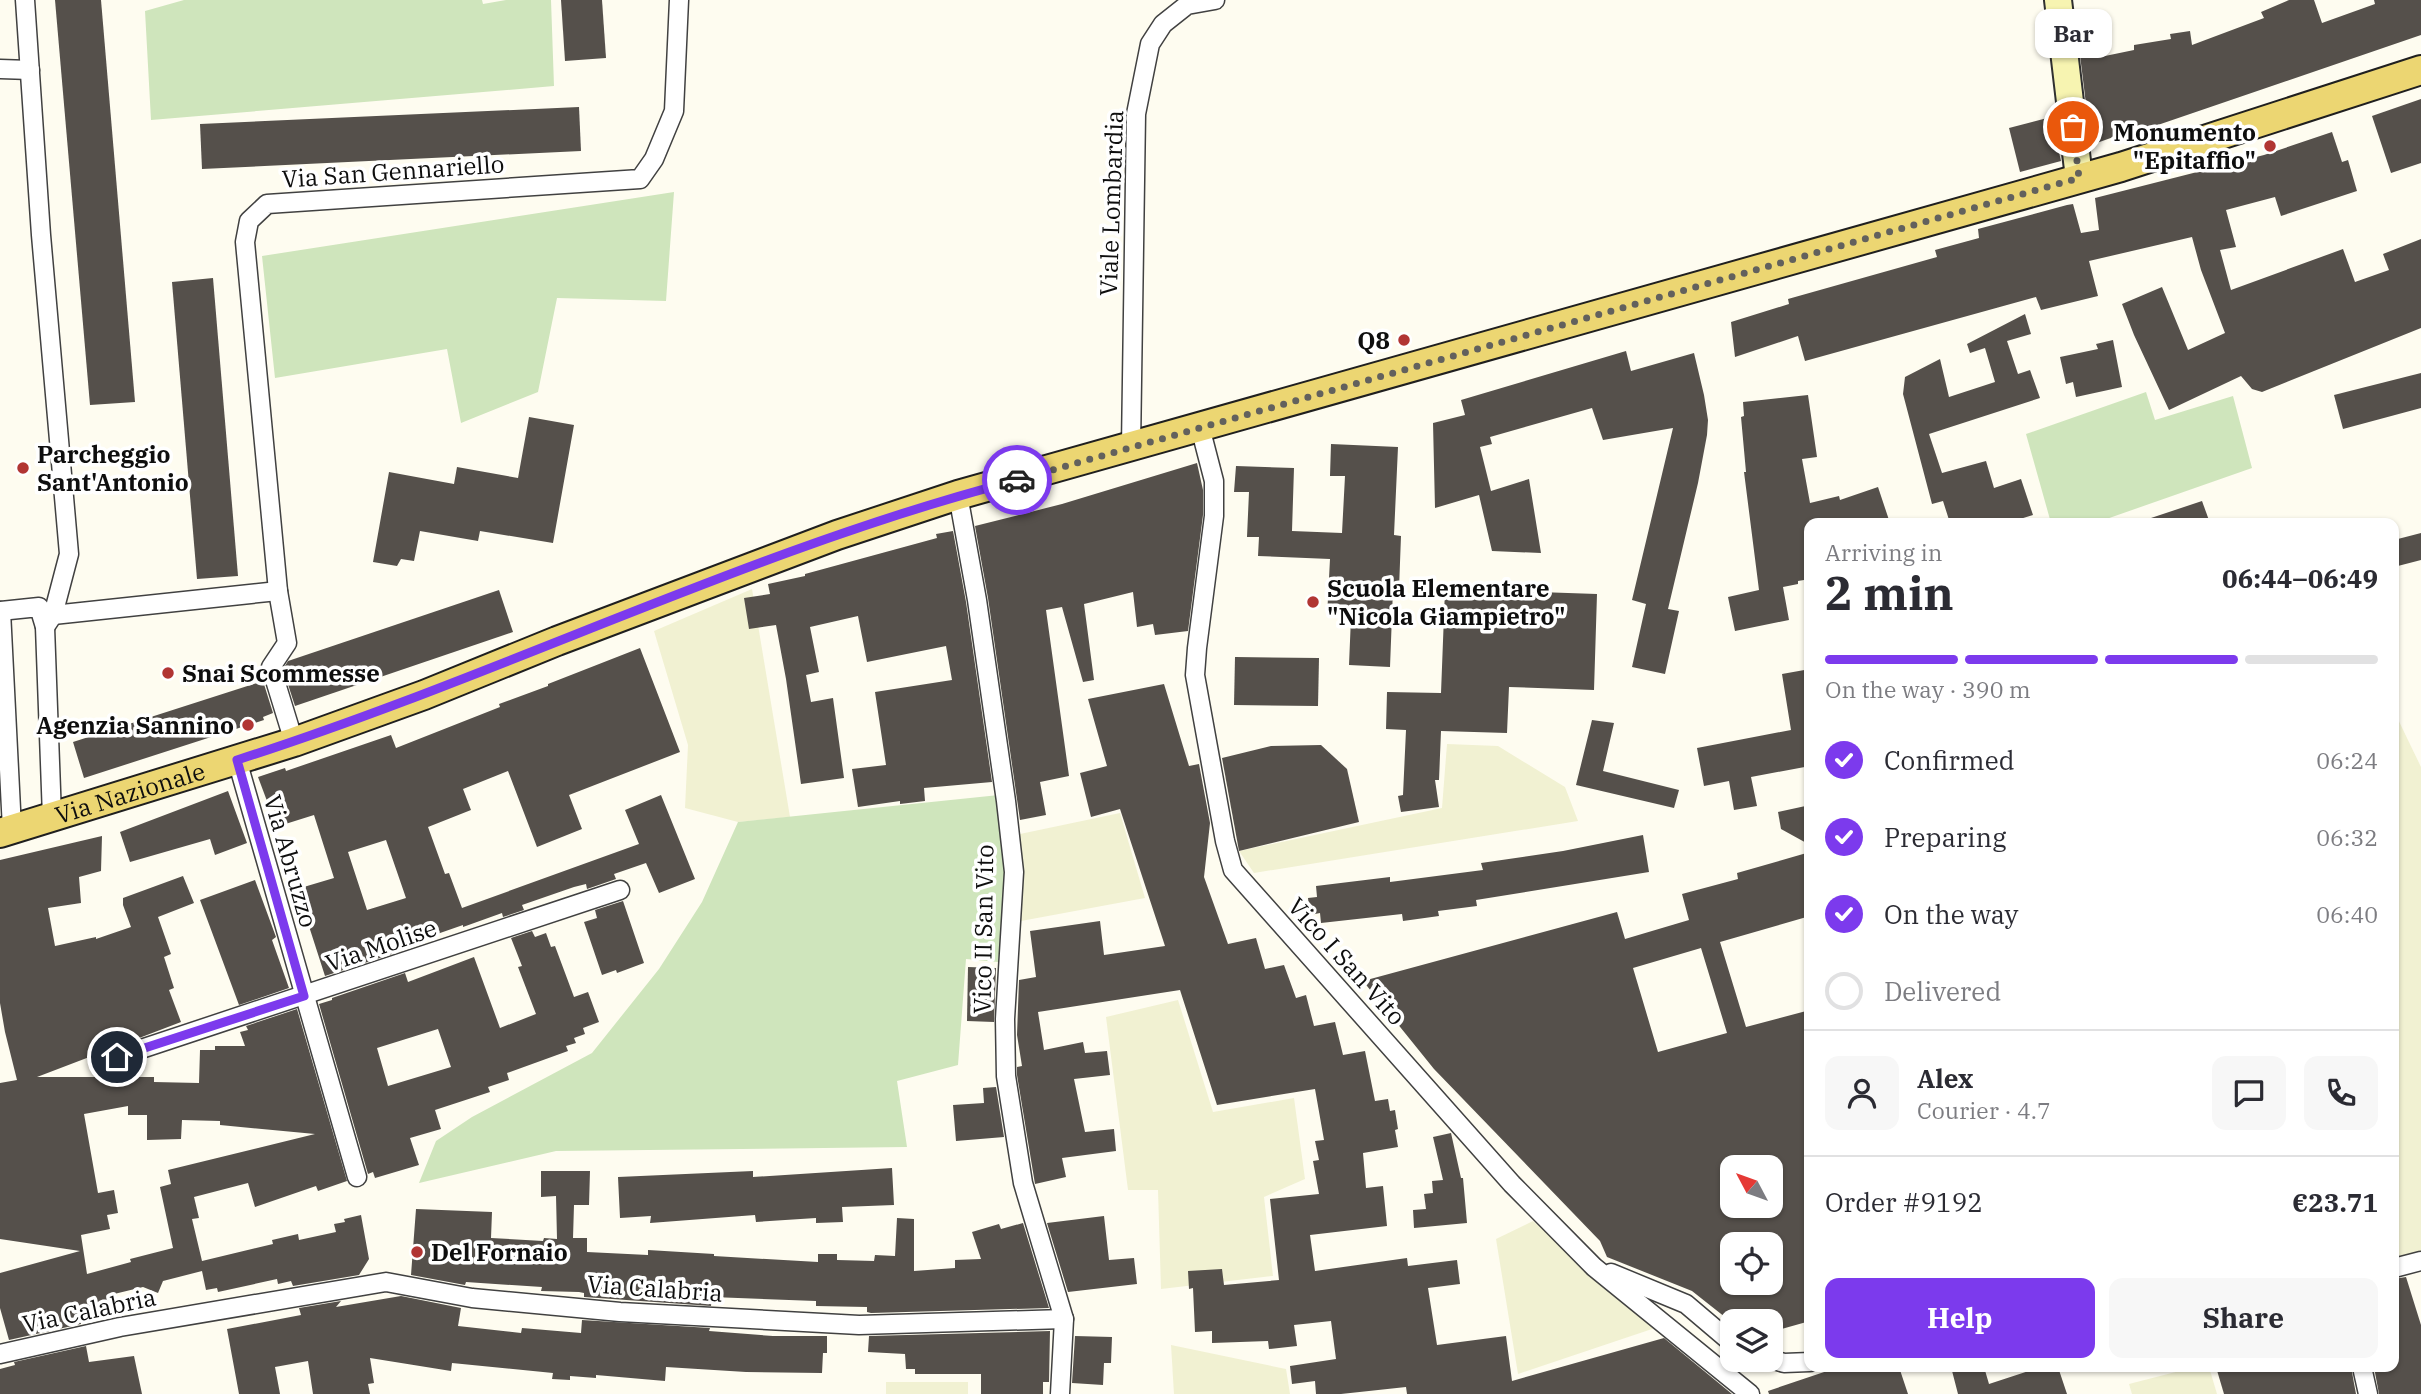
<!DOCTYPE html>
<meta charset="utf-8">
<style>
:root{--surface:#fff;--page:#f7f7f7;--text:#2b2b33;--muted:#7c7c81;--line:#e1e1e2;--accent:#7c3aed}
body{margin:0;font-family:"IBM Plex Serif",serif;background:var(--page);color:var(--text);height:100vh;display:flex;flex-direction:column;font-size:26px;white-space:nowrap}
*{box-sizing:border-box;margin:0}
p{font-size:23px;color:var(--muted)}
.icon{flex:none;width:38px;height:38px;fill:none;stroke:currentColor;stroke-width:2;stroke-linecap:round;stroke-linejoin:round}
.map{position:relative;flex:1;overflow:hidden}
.panel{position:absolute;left:1804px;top:518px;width:595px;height:854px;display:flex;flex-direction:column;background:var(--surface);border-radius:14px;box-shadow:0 2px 5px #0004}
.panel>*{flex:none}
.needle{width:46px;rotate:311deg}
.fabs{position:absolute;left:1720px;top:1155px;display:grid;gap:14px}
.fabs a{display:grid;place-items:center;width:63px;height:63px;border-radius:14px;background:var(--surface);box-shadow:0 2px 5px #0004;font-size:35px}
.pin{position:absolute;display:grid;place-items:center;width:60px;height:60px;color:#fff;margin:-30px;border:4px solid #fff;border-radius:50%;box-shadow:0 2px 7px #0007}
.courier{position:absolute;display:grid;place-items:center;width:70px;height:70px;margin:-35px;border:5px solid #7c3aed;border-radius:50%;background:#fff;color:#222;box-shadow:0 2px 9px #0007}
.bubble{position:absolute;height:49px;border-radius:14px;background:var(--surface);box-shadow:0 2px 5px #0004;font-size:23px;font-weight:700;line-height:49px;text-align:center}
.headline em{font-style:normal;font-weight:700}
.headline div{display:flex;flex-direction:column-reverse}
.headline{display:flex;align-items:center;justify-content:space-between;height:119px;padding:0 21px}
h1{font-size:46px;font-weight:700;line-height:52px}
.bar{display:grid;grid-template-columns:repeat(4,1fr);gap:10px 7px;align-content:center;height:84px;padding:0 21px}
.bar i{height:9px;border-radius:5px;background:var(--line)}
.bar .current{background:var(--accent)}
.bar p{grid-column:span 4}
.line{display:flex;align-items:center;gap:18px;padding:0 21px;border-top:2px solid var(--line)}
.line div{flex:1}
.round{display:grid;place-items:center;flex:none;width:74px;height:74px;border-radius:14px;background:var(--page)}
ol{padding:0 21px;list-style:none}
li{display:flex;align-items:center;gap:21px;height:77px}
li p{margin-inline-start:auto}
li .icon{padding:7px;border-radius:50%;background:var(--accent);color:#fff;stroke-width:4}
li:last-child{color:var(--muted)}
li i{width:38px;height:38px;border:4px solid var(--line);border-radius:50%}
.primary-button{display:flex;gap:14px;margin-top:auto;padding:14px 21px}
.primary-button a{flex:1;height:80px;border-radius:14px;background:var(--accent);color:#fff;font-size:28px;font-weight:700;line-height:80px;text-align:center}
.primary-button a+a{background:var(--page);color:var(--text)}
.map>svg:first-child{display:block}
.farmland{fill:#f1f1d2}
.green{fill:#cfe5bc}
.building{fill:#55504b;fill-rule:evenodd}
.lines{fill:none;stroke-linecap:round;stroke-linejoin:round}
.street-casing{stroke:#414141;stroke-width:21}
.secondary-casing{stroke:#303030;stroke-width:30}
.primary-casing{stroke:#1f1f1f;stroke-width:32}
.street{stroke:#fff;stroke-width:18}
.secondary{stroke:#f7f4b1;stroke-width:26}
.primary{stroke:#ecd672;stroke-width:28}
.done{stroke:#62615d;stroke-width:7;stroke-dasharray:0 12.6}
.route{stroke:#7c3aed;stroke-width:9}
.poi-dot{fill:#b13533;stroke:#fff;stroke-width:2.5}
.labels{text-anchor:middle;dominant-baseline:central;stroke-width:7;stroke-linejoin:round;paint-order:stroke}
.poi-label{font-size:24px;font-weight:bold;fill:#0e0e0e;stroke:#fff;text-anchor:start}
.street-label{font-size:24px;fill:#0e0e0e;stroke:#fff}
</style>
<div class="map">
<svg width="2421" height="1394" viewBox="0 0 2421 1394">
<rect width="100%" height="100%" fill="#fefcf0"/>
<g class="farmland">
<polygon points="752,589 790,817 738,822 685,808 688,745 654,631"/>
<polygon points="2394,711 2421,767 2421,1252 2394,1258"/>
<polygon points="1447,744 1498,746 1565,787 1578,821 1254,873 1239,851 1442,808"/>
<polygon points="1120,813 1145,898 1021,921 1020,834"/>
<polygon points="1178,1000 1213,1112 1294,1098 1305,1179 1264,1197 1273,1276 1161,1289 1158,1190 1128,1190 1106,1017"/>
<polygon points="1533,1221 1658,1327 1518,1374 1496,1239"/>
<polygon points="1171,1345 1286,1369 1290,1394 1174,1394"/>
<polygon points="2195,1367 2209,1367 2217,1394 2132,1394 2129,1384"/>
<rect x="886" y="1382" width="82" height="12"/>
</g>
<g class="green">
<polygon points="184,0 482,0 483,4 506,0 551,0 554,86 151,120 145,11"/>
<polygon points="674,192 666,301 557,298 538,392 461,423 447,349 275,378 262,256"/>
<polygon points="2146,392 2155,420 2233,396 2252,468 2095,523 2051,523 2026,434"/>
<polygon points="999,795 1008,874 998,962 966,959 958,1065 897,1081 907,1147 556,1151 419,1183 436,1141 472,1117 592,1053 659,969 702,902 738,822"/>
</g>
<g class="building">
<polygon points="55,0 101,0 135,402 90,405"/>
<polygon points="561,0 602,0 606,58 565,61"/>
<polygon points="2289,0 2314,0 2322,23 2375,4 2374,0 2421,0 2421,35 2149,128 2122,134 2091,145 2079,47 2103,45 2105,56 2134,50 2134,45 2171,39 2170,34 2190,31 2192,45 2264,18 2261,12"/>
<polygon points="2421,99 2421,163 2391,173 2372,116"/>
<polygon points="579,107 581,151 202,169 200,124"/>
<polygon points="2051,117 2061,161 2020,172 2009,128"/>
<polygon points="2332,132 2342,162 2348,160 2357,191 2281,216 2275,197 2226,210 2236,247 2220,250 2231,290 2343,249 2355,282 2389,270 2383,254 2421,239 2421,328 2262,392 2252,389 2241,376 2169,410 2134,335 2122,304 2162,287 2188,350 2225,333 2201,270 2192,237 2089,261 2098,296 2041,310 2036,297 1805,361 1798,336 1735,357 1731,322 1789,304 1788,299 1937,257 1935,250 1979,238 1978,229 2067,205 2073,204 2081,233 2099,230 2095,198 2264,155"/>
<polygon points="213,278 238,576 197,579 172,282"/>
<polygon points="2025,314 2031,334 2007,341 2018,374 2030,370 2040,398 1929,434 1942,473 1986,461 1994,488 2021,479 2033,515 2007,523 1950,523 1943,501 1932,504 1903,394 1905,377 1940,359 1949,397 1995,382 1985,348 1970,353 1967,344"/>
<polygon points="2113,340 2122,387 2076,397 2073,382 2066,384 2060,357 2098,349 2096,344"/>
<polygon points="1626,351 1631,371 1694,353 1704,395 1708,420 1707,435 1698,483 1668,609 1679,611 1665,674 1632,667 1646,604 1632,600 1673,428 1603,440 1592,408 1490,437 1492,444 1480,447 1491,491 1529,479 1541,553 1492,551 1479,495 1435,508 1433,423 1465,415 1461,400"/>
<polygon points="2421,373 2421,408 2343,429 2334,395"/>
<polygon points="1808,395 1817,457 1802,459 1810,503 1839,496 1840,500 1878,487 1890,523 1810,523 1810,579 1798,581 1798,584 1783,587 1789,620 1735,631 1728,597 1759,590 1744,472 1746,472 1741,417 1744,416 1743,402"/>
<polygon points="529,417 574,425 553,543 480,531 478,541 420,531 414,561 401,559 397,566 373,562 389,472 454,484 457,467 518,478"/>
<polygon points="1331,444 1398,447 1394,535 1401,536 1399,589 1393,589 1390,667 1349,665 1351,617 1327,617 1330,559 1258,556 1259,537 1247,537 1249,492 1234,492 1236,466 1294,468 1292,531 1342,533 1345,476 1330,476"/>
<polygon points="1197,463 1203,490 1203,515 1188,631 1155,635 1153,624 1137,627 1133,592 1084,604 1094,680 1083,682 1062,607 1046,610 1069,776 1040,782 1046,815 1020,820 988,598 975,526 1062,504"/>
<polygon points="2202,501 2210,523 2145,523 2145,520"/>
<polygon points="953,531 966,602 992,782 924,788 925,801 900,804 900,801 858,807 852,769 886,765 875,692 952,680 946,646 867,662 858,616 810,627 819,672 806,675 811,702 833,698 844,778 801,784 786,679 776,625 749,629 744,598 770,594 768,584 805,576 805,574 937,538 936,534"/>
<polygon points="2421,533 2421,560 2394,567 2394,540"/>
<polygon points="1445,589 1597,594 1594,690 1509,687 1507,733 1441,731 1439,780 1435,780 1439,807 1401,812 1398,796 1403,795 1406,730 1386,729 1387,692 1441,693"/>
<polygon points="499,590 513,632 295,706 283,669 288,661"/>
<path d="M640,648l40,104 -111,43 13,34 -45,18 -29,-76 -45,18 8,21 -43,17 17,47 4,-1 13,35 177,-64 -14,-34 36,-15 34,84 -36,14 -13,-30 -32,11 2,5 -29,10 -1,-5 -12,3 -52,18 2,5 -21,7 -1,-4 -39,14v-2l-66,23 1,4 -73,24 -28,-87 37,-11 -20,-63 -35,11 -8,-27 -4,2 -9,-24 27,-9 1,3 105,-36 5,13 104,-41 -1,-3 49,-18v-2zM386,840l20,58 -39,12 -19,-58z"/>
<polygon points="1235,657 1319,658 1318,706 1234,705"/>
<polygon points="1810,669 1810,766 1751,777 1757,806 1734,810 1729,781 1704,786 1697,748 1791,730 1782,674"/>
<polygon points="263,681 273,713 263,717 264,720 84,778 73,742"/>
<polygon points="1164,684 1189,766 1199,764 1210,823 1204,877 1228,944 1256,938 1265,969 1284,965 1296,998 1306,995 1314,1026 1335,1022 1343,1055 1365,1051 1375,1101 1388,1099 1390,1111 1395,1110 1398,1129 1395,1130 1398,1147 1363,1153 1366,1188 1383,1186 1387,1226 1310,1235 1315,1271 1407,1258 1408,1266 1457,1260 1460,1284 1428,1288 1437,1345 1506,1336 1512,1381 1664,1338 1732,1394 1407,1394 1406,1387 1341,1394 1316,1394 1315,1381 1292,1384 1290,1366 1336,1359 1331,1321 1294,1325 1297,1346 1269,1349 1268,1341 1212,1343 1212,1331 1195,1332 1193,1288 1189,1289 1188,1271 1222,1269 1224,1285 1279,1280 1270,1199 1319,1194 1313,1161 1319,1160 1315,1141 1324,1140 1315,1089 1217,1105 1180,990 1038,1012 1044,1050 1083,1042 1085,1053 1107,1051 1110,1075 1074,1079 1085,1132 1114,1129 1116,1151 1062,1158 1066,1177 1035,1184 1017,1075 1017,1067 1022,1066 1017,1035 1019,980 1036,977 1030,931 1100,921 1104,955 1165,946 1120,809 1091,817 1080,773 1107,766 1088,699"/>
<polygon points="1592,720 1614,723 1603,771 1679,790 1674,808 1576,785"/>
<polygon points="1321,745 1347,769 1359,822 1239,851 1222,758 1271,746"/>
<polygon points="228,791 247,843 215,855 210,839 130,862 120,832"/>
<polygon points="1810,805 1810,845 1781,829 1778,812"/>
<polygon points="1643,835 1649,872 1476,900 1477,906 1438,911 1439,916 1403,921 1402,914 1321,923 1320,913 1310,915 1308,898 1317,897 1316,886 1390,877 1390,882 1483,870 1481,863 1563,851"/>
<path d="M102,836l-1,35 -22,6 2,26 -33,5 7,38 41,-9v2l35,-12 -8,-22v-7l60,-22 11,27 -36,14 13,37 -7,3 10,31 -5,2 12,32 -144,55h117v5l45,1 1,-33h15v-4h30l-5,-14 8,-2 -2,-4 51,-17 50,172 -29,10 -2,-5 -61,21 -7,-24 -54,14 5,21 -7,1 10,42 71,-17 -1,-4 26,-6 1,6 37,-8 -2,-8 11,-2 -1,-3 17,-4 8,44 -10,16 -66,11 -2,-5 -13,3 -1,-5 -59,13 -1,-4 -11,2 -4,-19 -39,10 -5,12 -15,-6 -33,8 5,18 -34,9v2l-72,16 -9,-32v-35l80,-22 -80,-12v-156l17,-3 -12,-48 -5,-29v-143zM128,1106v9h19v25l34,-1 1,-19 38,1v4l95,9 -147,36 3,14 -11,3 13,61 -43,11 1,3 -44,12 -6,-39 29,-6 -3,-14 11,-2 -4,-23 -16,3 -14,-79z"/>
<path d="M1810,852v64l-90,26 26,85 64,-17v311l-39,11v-11h-41l-38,-30 -85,-34 -7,-16 -166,-172 -71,-88 254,-69 8,27 64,-19 -7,-26 56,-15 -1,-6zM1701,948l26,85 -69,19 -25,-84zM1732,1167h39v39h-39zM1732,1244h39v39h-39z"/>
<polygon points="255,880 276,937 272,940 289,988 239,1005 200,900"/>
<polygon points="623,901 644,963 617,973 616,970 602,975 584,922 597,918 595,910"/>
<path d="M532,931l3,6 11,-4 5,14 4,-1 19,51 14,-5 11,30 -16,6 2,6 -11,4 2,5 -10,3 2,5 -61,22 2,7 -21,7 2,5 -55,18 6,19 -31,9 9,27 -44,13 -2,-6 -5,2 -49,-170 13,-4v-2l73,-25 3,9 66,-25 26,71 36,-14 -18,-47 4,-1 -11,-28zM438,1029l13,38 -63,19 -11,-38z"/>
<polygon points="968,967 996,968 994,1022 967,1021"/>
<polygon points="996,1087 1004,1137 956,1141 953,1105 984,1103 983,1088"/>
<polygon points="1451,1133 1461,1178 1463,1178 1467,1223 1414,1228 1413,1210 1426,1209 1424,1194 1433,1193 1432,1181 1443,1180 1433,1137"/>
<polygon points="892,1168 894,1205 842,1207 843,1222 816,1223 816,1218 756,1222 755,1215 650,1223 651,1216 620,1218 618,1177 753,1171 753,1177"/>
<polygon points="541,1171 590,1171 589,1205 574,1205 573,1238 587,1238 587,1252 648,1255 648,1250 714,1254 714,1256 818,1262 818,1254 837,1254 837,1260 874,1261 875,1255 895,1256 897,1218 914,1219 914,1271 955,1268 955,1260 981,1259 972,1232 999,1224 1001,1229 1023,1223 1049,1308 871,1313 867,1312 867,1307 816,1306 816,1301 712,1297 711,1306 584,1297 584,1293 579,1292 541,1291 542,1287 466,1282 465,1285 411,1275 416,1209 492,1212 491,1238 543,1241 544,1238 557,1239 556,1196 541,1197"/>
<polygon points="1104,1216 1109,1260 1134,1258 1137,1284 1068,1292 1047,1223"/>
<polygon points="2406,1277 2421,1325 2421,1394 2379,1394 2374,1367 2394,1367 2394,1279"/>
<polygon points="401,1296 461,1308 458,1326 521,1333 522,1328 581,1333 582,1320 710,1328 709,1331 773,1336 827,1336 827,1353 823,1353 822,1373 746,1372 666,1367 665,1381 596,1375 596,1378 570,1376 570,1380 552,1379 553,1373 452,1363 451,1371 370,1358 374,1383 368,1384 370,1394 313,1394 308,1361 275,1367 280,1394 239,1394 227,1329 301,1315 299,1308 341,1301 336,1307"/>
<polygon points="1050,1331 1049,1382 1043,1382 1043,1394 981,1394 981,1374 915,1374 915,1369 906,1369 905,1354 868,1352 869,1336"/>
<polygon points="1075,1336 1112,1337 1111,1363 1104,1363 1103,1385 1072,1383"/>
<polygon points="86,1346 89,1362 134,1356 142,1394 0,1394 0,1369 15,1365 14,1362"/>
<polygon points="1839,1367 1899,1367 1908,1394 1769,1394 1768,1391"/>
<polygon points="1951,1367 1984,1367 1989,1384 2041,1367 2058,1367 2067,1394 1958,1394"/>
<polygon points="2216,1367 2351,1367 2356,1394 2224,1394"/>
</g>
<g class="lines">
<g class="street-casing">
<g id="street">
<polyline points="25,0 41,235 69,554 53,615 45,627"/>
<polyline points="0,69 30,70"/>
<polyline points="1200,427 1214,481 1214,516 1197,648 1195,675 1225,841 1233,870 1512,1184 1594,1267 1750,1394"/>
<polyline points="1131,447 1136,114 1150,44 1163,24 1187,5 1215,0"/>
<polyline points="958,495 977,600 1006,801 1014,872 1005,1019 1006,1076 1023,1183 1064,1319 1060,1394"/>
<polyline points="0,611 39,607 45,627 52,817"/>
<polyline points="1,611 12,829"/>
<polyline points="53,615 278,591"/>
<polyline points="294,742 271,667 287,643 278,591 245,242 249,221 267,204 640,179 654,159 674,111 679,0"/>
<polyline points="237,760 357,1177"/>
<polyline points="117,1057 620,890"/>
<polyline points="2394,1268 2421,1261"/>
<polyline points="1611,1273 1686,1304 1732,1343"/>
<polyline points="0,1354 120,1327 386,1282 472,1298 620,1312 859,1325 1064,1319"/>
<polyline points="1771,1359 1784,1363 1810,1362"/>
<polyline points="2362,1367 2368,1394"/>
</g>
</g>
<g class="secondary-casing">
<polyline id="secondary" points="2058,0 2079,178"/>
</g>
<g class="primary-casing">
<g id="primary">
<path id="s1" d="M0,833l294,-91 130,-47 133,-54 280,-106 121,-40 1163,-328 300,-97"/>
</g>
</g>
<use href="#street" class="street"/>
<use href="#secondary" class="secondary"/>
<use href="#primary" class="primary"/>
</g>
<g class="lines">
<polyline class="done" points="1017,480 2079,178 2073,127"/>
<path class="route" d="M117,1057l187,-61 -67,-236c263,-84 512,-210 780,-280"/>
</g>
<g class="poi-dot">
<circle cx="2270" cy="146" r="7"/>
<circle cx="1404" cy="340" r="7"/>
<circle cx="23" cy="468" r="7"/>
<circle cx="1313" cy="602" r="7"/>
<circle cx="168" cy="673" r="7"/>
<circle cx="248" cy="725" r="7"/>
<circle cx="417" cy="1252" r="7"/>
</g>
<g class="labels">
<g class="poi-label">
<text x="2256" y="132" text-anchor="end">Monumento<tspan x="2256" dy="28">"Epitaffio"</tspan></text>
<text x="1390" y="340" text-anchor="end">Q8</text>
<text x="37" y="454">Parcheggio<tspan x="37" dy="28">Sant'Antonio</tspan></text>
<text x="1327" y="588">Scuola Elementare<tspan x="1327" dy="28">"Nicola Giampietro"</tspan></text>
<text x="182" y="673">Snai Scommesse</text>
<text x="234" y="725" text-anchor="end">Agenzia Sannino</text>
<text x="431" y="1252">Del Fornaio</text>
</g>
<g class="street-label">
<text transform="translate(393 171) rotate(-4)">Via San Gennariello</text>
<text transform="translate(1111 203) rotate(-88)">Viale Lombardia</text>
<text stroke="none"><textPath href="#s1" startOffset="136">Via Nazionale</textPath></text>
<text transform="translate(291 861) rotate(74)">Via Abruzzo</text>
<text transform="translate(983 929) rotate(-89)">Vico II San Vito</text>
<text transform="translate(381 945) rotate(-19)">Via Molise</text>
<text transform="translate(1347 961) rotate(48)">Vico I San Vito</text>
<text transform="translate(655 1288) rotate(4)">Via Calabria</text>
<text transform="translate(89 1310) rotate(-12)">Via Calabria</text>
</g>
</g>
</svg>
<div class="fabs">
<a><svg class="needle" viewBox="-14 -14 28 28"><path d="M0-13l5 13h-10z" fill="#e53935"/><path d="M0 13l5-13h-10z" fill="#7c7c81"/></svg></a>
<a><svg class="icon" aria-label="locate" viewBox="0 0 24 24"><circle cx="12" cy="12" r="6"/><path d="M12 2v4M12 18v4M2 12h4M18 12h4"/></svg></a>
<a><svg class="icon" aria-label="layers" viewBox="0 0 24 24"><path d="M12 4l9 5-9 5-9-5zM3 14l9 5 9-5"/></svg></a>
</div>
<div class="pin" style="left:2073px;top:127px;background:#ea580c"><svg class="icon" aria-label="bag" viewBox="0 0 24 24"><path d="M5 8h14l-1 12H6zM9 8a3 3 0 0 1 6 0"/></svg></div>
<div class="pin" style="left:117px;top:1057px;background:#1f2937"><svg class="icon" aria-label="home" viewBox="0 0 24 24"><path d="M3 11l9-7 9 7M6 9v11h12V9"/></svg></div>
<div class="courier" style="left:1017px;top:480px"><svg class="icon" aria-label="car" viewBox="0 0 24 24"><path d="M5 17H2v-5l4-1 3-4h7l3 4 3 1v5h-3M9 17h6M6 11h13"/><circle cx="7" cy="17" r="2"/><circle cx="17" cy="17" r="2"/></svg></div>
<div class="bubble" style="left:2035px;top:9px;width:77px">Bar</div>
<section class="panel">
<div class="headline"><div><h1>2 min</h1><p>Arriving in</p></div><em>06:44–06:49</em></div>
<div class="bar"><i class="current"></i><i class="current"></i><i class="current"></i><i></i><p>On the way · 390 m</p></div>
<ol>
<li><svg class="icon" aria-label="check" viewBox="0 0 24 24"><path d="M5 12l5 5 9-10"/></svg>Confirmed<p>06:24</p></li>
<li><svg class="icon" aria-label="check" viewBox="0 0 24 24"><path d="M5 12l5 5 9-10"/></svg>Preparing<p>06:32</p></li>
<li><svg class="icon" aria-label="check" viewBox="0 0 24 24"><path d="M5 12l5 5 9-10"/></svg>On the way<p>06:40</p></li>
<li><i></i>Delivered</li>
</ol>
<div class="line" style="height:126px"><a class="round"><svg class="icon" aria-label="person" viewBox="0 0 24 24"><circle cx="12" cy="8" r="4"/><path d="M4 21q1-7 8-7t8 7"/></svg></a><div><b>Alex</b><p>Courier · 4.7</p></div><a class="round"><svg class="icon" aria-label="chat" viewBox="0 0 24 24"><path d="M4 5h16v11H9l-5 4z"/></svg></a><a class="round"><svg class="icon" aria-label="phone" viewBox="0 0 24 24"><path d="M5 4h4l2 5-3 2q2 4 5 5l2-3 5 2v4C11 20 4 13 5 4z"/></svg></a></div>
<div class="line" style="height:91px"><div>Order #9192</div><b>€23.71</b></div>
<div class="primary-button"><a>Help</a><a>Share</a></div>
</section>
</div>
